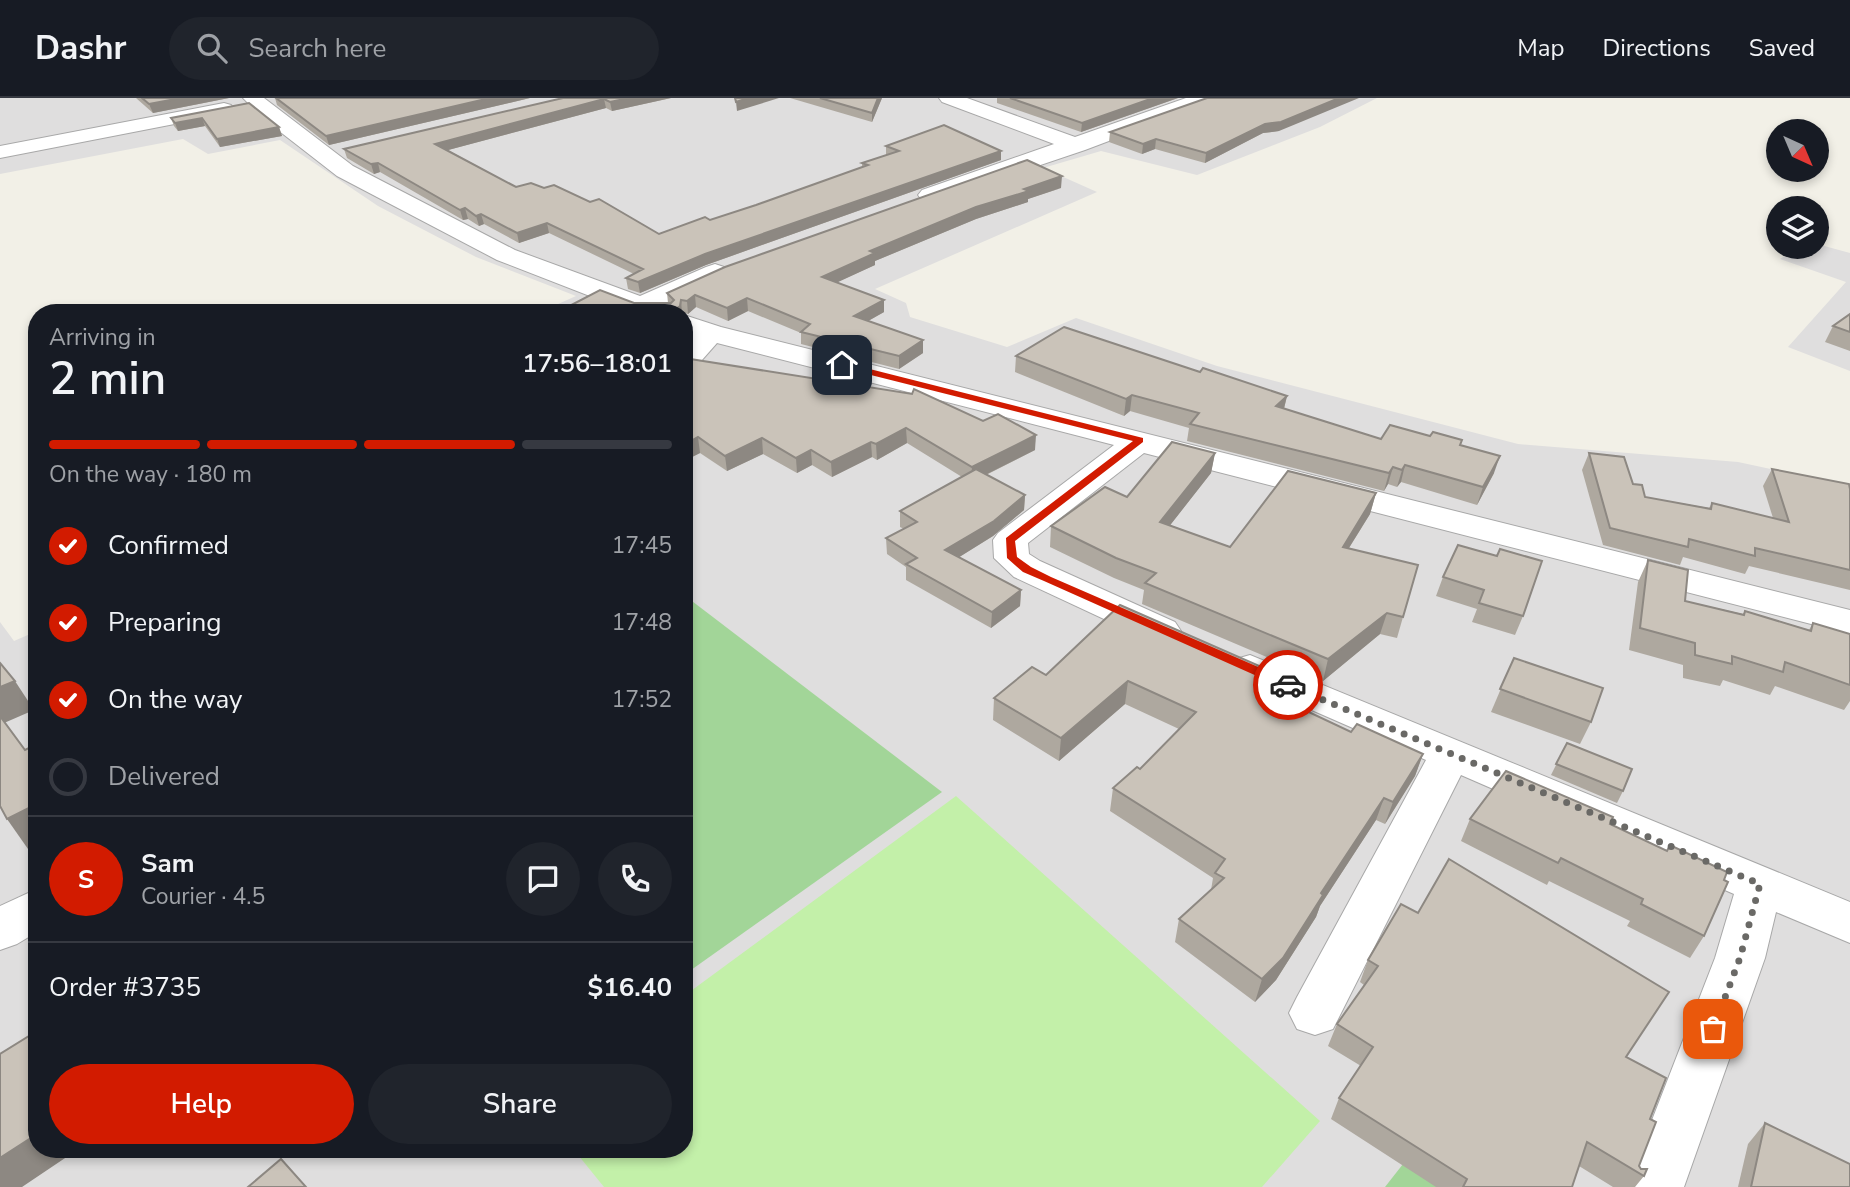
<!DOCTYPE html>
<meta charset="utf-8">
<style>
:root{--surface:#171b24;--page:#20242c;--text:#f1f3f6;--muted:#9ea1a6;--line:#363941;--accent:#d21b00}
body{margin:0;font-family:"Nunito Sans",sans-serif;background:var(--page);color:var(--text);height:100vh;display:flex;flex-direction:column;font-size:26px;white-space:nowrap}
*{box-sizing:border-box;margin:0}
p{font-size:23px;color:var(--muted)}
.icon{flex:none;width:38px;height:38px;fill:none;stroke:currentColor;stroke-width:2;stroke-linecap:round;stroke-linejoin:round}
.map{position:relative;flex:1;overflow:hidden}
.drawer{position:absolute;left:28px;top:206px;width:665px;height:854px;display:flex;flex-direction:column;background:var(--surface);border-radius:28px;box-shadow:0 4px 10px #0003}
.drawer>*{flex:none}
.needle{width:46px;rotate:136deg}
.tools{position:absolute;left:1766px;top:21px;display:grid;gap:14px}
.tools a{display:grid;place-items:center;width:63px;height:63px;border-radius:50%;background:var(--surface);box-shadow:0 4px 10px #0003;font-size:35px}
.pin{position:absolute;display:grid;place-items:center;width:60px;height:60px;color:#fff;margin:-30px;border-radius:14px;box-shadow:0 4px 10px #0006}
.courier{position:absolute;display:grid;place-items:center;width:70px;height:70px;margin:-35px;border:5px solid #d21b00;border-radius:50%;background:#fff;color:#222;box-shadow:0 2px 9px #0007}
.headline em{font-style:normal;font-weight:600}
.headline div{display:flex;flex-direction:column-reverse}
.headline{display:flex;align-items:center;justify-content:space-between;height:119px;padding:0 21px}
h1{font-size:46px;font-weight:600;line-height:52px}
.bar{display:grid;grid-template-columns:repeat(4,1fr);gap:10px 7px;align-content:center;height:84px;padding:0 21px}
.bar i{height:9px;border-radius:5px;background:var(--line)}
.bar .on{background:var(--accent)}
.bar p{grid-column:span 4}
.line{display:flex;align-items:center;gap:18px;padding:0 21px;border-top:2px solid var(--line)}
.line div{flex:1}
.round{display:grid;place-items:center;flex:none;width:74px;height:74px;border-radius:37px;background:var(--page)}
ol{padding:0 21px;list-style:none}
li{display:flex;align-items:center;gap:21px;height:77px}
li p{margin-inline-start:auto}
li .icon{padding:7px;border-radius:50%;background:var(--accent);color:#fff;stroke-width:4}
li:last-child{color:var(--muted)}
li i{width:38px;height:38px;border:4px solid var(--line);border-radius:50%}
.cta{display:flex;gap:14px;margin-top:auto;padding:14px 21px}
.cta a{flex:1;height:80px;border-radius:42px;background:var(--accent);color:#fff;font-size:28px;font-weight:600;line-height:80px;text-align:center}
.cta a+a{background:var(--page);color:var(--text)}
header{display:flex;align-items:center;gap:42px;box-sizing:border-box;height:98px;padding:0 35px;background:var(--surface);border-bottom:2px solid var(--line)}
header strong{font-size:33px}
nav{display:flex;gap:38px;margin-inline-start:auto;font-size:24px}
.search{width:490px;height:63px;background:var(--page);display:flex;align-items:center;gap:18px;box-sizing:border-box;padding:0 24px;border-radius:38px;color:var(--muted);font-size:26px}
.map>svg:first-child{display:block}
.residential{fill:#dfdede}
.grass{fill:#c3f0a9}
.forest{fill:#a2d598}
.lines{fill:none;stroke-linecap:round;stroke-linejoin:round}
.minor-casing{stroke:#a8a8a8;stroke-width:2}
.minor{fill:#fff;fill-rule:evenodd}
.wall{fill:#aea89f}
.shaded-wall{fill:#8d8882}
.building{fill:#cac3b9;stroke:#8d8882;stroke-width:2}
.route{fill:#d21b00}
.done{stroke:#6a6966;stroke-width:7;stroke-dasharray:0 12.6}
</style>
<header>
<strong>Dashr</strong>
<div class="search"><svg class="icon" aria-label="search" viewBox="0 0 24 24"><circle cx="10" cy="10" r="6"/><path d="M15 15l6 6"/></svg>Search here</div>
<nav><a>Map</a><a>Directions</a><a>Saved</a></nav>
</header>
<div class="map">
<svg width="1850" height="1089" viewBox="0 0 1850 1089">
<rect width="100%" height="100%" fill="#f2f0e7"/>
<g class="residential">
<polygon points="0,0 1377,0 1320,29 1197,77 1101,53 1043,70 1097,94 875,191 906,205 910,219 1007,249 1076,220 1217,268 1518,346 1738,364 1850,388 1850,1089 0,1089 0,524 14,543 37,533 37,1052 684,1052 684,215 538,215 576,198 476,159 378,108 280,42 208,56 183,41 0,76"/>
<polygon points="1817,146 1850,155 1850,273 1788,249 1846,184 1780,161 1799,149 1816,149"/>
</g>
<polygon class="grass" points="956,698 1320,1023 1262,1089 604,1089 574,1052 684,1052 684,898"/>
<g class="forest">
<polygon points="684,497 942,694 684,877"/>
<polygon points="1414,1052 1462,1089 1385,1089"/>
</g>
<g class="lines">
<g class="minor-casing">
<g id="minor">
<polygon points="243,0 264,0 353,68 515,152 640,198 706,169 715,166 724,169 728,174 724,179 660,209 657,215 631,214 497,162 337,78 265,22"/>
<polygon points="939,0 967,0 1075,39 1186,0 1215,0 1212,4 1085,52 930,104 922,102 918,97 922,92 1054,46 942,4"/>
<polygon points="224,5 231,7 234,11 231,15 0,60 0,48"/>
<polygon points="684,217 721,229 1850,512 1850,536 1144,355 1028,445 1029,456 1040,463 1175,524 1181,533 1175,542 1162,545 1149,542 1014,479 994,460 993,442 998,435 1114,347 717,245 694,271 684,274 684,248 693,238 684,235"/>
<polygon points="1250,557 1850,804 1850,845 1776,814 1765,860 1684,1089 1626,1089 1715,860 1734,796 1461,677 1333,931 1315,937 1297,931 1289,915 1297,899 1426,662 1236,579 1230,570 1236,561"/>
<polygon points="37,791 37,834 17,846 0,852 0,808"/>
</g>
</g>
<use href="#minor" class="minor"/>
</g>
<g class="wall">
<polygon points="136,0 229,0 153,15"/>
<polygon points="275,0 530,0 329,47 277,7"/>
<polygon points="563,0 671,0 612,13 606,10 448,52 516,89 659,136 710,122 756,107 862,69 862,65 886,57 886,48 1001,62 706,167 640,195 628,191 626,180 634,176 549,135 519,145 484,126 479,128 468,121 463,122 380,74 374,76 347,60 344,51"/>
<polygon points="790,0 882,0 872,24"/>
<polygon points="997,0 1178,0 1081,34 997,5"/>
<polygon points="249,5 279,29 282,38 220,49 205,28 178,33 174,28 171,20"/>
<polygon points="1279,33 1263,35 1205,65 1155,51 1142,56 1109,44 1110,34"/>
<polygon points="1061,90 1028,101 1028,104 976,121 875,163 875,167 837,184 884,214 868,223 923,255 899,271 801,246 801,235 748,213 728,223 696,209 688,216 634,205 668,205 667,195"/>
<polygon points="1850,216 1850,253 1825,244 1833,228"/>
<polygon points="1016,258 1200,274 1287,298 1284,311 1381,341 1430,338 1462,342 1461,347 1494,375 1477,407 1401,384 1397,389 1388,386 1384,393 1187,343 1189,330 1130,313 1124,318 1015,274"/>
<polygon points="684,260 1035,352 986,377 1025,397 1024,412 993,438 959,459 1021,492 1020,508 991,530 906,482 906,469 887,456 886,440 904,431 900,429 900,413 962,379 907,345 877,362 872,359 832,379 812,367 797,375 763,356 727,373 700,355 684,363"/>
<polygon points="1215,355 1211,375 1170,427 1230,449 1376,395 1370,416 1349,450 1403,519 1397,540 1380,536 1323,583 1142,506 1144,492 1114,480 1050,449 1051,428 1127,399"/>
<polygon points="1589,355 1633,386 1645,399 1709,410 1712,405 1773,420 1763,388 1772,371 1850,391 1850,492 1749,468 1745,476 1683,459 1680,467 1603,447 1582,372"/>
<polygon points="1458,447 1523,518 1515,537 1472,524 1477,511 1436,498 1443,479"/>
<polygon points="1648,462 1685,503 1743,516 1745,513 1809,532 1813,525 1850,536 1850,603 1844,612 1775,588 1770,597 1723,582 1720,588 1683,580 1683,567 1629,552 1638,484"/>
<polygon points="1514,560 1591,624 1580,646 1491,614"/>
<polygon points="1046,577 1298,585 1292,606 1351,634 1423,656 1415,678 1385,726 1376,722 1320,808 1316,819 1276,882 1255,904 1175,844 1179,821 1211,792 1213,780 1110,713 1113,690 1140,671 1179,631 1125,606 1059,663 993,622 994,600"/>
<polygon points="1567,645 1623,693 1617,705 1551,677"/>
<polygon points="1470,721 1610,726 1704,838 1690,860 1627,828 1630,823 1549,783 1547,787 1461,743"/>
<polygon points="1368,862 1626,959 1650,1021 1639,1068 1644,1078 1635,1089 1613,1089 1579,1068 1572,1089 1436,1089 1331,1021 1339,1000 1361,968 1328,948 1337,926 1364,887 1360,884"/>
<polygon points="1765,1025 1850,1089 1738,1089 1748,1046"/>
</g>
<g class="shaded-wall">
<polygon points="181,0 229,0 153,15 149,6"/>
<polygon points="490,0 530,0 329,47 326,38"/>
<polygon points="629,0 671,0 612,13 610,4"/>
<polygon points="748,0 779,0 737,13 736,4"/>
<polygon points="878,0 882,0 872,24 872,15"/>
<polygon points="1153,0 1178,0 1081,34 1082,25"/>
<polygon points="1339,0 1359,0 1279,33 1263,35 1205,65 1206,55 1265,26"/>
<polygon points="604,1 606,10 437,55 435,46"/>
<polygon points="202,20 205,28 178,33 175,25"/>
<polygon points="279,29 282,38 220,49 217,41"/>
<polygon points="1156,41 1155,51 1142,56 1143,46"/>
<polygon points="1001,53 1001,62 706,167 640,195 638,184 705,156"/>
<polygon points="378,65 380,74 374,76 371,66"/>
<polygon points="1062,78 1061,90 1028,101 1028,104 976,121 875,163 875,167 823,191 822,179 870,153 976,109 1024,91"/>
<polygon points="465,110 468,121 463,122 460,112"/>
<polygon points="481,116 484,126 479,128 476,118"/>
<polygon points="547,125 549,135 519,145 517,135"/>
<polygon points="695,197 696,209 688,216 687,203"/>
<polygon points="747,200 748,213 728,223 727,210"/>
<polygon points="681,202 682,215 670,215"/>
<polygon points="884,202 884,214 854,231 854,218"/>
<polygon points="923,242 923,255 899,271 899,258"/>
<polygon points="1132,297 1130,313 1124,318 1126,301"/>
<polygon points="1287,298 1283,314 1276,308"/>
<polygon points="906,330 907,345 877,362 876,346"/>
<polygon points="1036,337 1035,352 971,384 972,369"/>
<polygon points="698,339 700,355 684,363 684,347"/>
<polygon points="762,340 763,356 727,373 725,358"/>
<polygon points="871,344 872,359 832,379 831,364"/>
<polygon points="811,352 812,367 797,375 796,360"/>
<polygon points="1215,355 1211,375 1157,444 1160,424"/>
<polygon points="1500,358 1494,375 1477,407 1483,389"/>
<polygon points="1405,367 1401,384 1397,389 1402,372"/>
<polygon points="1393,369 1388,386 1384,393 1389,375"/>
<polygon points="1376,395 1370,416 1337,469 1343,449"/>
<polygon points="1025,397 1024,412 993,438 945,468 945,452"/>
<polygon points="1021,492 1020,508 991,530 992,514"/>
<polygon points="1387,515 1380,536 1323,583 1328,561"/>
<polygon points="15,583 34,612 4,625 0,620 0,589"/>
<polygon points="1128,583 1125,606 1059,663 1061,640"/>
<polygon points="1298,585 1292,607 1279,600"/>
<polygon points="1423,656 1415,678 1385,726 1393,704"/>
<polygon points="1384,700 1376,722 1320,808 1316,819 1276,882 1255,904 1262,881"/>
<polygon points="37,706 37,746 28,751 7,721"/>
<polygon points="37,1036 37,1052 77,1052 22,1089 0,1089 0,1060"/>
</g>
<g class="building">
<polygon points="142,0 181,0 149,6"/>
<polygon points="276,0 490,0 326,38"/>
<polygon points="563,0 629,0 610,4 604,1 435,46 516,89 531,85 544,90 554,87 590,104 599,101 659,136 705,119 710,122 756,107 868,67 862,65 899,53 886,48 944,27 1001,53 705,156 638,184 626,180 643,171 547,125 517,135 481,116 476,118 465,110 460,112 378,65 371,66 344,51"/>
<polygon points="735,0 748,0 736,4"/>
<polygon points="820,0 878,0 872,15"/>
<polygon points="1010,0 1153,0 1082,25"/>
<polygon points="1207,0 1339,0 1281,24 1265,26 1206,55 1156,41 1143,46 1110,34"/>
<polygon points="249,5 279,29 217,41 202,20 175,25 171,20"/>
<polygon points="1027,62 1062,78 1024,91 1029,93 976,109 870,153 875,155 822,179 884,202 854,218 923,242 899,258 801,234 810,226 747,200 727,210 695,197 687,203 681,202 680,208 670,215 556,215 600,192 634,205 671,205 674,202 667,195 725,169"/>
<polygon points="1850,216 1850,234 1833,228"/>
<polygon points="1064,229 1200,274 1203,270 1287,298 1276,308 1381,341 1390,327 1430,338 1433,334 1462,342 1460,347 1500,358 1483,389 1405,367 1402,372 1393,369 1389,375 1190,326 1199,315 1132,297 1126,301 1016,258"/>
<polygon points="684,260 912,296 914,291 983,323 998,316 1036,337 972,369 906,330 876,346 871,344 831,364 811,352 796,360 762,340 725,358 698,339 684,347"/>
<polygon points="1172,344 1215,355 1160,424 1230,449 1288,373 1376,395 1343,449 1418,467 1403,519 1387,515 1328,561 1145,485 1156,475 1116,460 1051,428 1105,389 1127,399"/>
<polygon points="1589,355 1624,359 1633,386 1642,387 1645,399 1711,411 1712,405 1789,424 1772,371 1849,386 1850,391 1850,472 1755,450 1755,458 1689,441 1688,449 1610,430"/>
<polygon points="976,371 1025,397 994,423 945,452 1021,492 992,514 906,466 917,460 886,440 917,424 900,413"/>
<polygon points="1458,447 1497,458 1500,451 1542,463 1523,518 1479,505 1484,492 1443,479"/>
<polygon points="1648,462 1688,472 1685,503 1744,517 1745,513 1811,533 1813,525 1850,536 1850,587 1785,564 1783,574 1732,558 1732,566 1695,557 1695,545 1640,530"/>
<polygon points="1120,507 1298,585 1279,600 1351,634 1357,626 1423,656 1393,704 1384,700 1321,795 1323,797 1283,860 1262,881 1179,821 1224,780 1215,775 1225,761 1113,690 1137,669 1140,671 1196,614 1128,583 1061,640 994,600 1032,569 1046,577"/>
<polygon points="1514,560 1603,590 1591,624 1500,591"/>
<polygon points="0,565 15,583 0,589"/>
<polygon points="0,618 25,652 37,646 37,706 7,721 0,708"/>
<polygon points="1567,645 1632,671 1623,693 1556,666"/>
<polygon points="1506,673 1613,719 1610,726 1667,753 1670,747 1727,774 1724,782 1728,784 1704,838 1641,806 1643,801 1561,760 1558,765 1470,721"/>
<polygon points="1449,761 1669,894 1626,959 1666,980 1650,1021 1656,1024 1639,1068 1641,1071 1647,1071 1644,1078 1587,1044 1572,1089 1463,1089 1467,1081 1339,1000 1373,949 1337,926 1378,868 1368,862 1401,806 1418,815"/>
<polygon points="37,933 37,1036 0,1060 0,956"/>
<polygon points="1765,1025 1850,1066 1850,1089 1751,1089"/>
<polygon points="281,1061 306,1089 248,1089"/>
</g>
<polygon class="route" points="842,264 1143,340 1143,344 1015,443 1017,459 1031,469 1051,479 1293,584 1293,590 1284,590 1044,483 1023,474 1007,460 1006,440 1133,343 839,269"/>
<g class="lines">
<polyline class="done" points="1288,587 1760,786 1740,860 1713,931"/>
</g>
</svg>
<div class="tools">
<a><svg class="needle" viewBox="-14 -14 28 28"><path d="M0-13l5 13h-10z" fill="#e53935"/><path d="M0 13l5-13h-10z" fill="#9ea1a6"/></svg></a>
<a><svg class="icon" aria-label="layers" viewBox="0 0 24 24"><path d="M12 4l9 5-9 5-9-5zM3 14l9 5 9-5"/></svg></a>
</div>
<div class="pin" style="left:1713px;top:931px;background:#ea580c"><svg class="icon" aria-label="bag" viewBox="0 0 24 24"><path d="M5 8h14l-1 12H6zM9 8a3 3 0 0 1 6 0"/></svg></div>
<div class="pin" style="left:842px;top:267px;background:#1f2937"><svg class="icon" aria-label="home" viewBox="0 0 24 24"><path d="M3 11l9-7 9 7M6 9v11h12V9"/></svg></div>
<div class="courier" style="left:1288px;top:587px"><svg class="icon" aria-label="car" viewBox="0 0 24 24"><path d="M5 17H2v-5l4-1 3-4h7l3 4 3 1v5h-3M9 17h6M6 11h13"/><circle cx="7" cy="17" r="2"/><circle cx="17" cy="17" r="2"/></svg></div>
<section class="drawer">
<div class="headline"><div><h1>2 min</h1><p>Arriving in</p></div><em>17:56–18:01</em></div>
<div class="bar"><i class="on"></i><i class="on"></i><i class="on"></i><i></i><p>On the way · 180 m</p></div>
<ol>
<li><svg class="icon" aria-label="check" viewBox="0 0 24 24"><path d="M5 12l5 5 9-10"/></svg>Confirmed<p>17:45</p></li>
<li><svg class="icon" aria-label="check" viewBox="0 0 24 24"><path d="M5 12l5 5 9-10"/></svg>Preparing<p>17:48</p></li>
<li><svg class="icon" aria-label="check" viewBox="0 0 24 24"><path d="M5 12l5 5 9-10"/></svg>On the way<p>17:52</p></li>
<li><i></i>Delivered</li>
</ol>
<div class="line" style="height:126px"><b class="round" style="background:var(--accent);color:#fff">S</b><div><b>Sam</b><p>Courier · 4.5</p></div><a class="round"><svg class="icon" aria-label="chat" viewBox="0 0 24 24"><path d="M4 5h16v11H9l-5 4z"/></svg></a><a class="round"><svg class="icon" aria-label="phone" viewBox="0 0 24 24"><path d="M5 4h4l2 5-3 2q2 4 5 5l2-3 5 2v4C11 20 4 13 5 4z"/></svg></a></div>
<div class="line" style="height:91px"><div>Order #3735</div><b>$16.40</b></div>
<div class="cta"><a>Help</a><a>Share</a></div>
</section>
</div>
